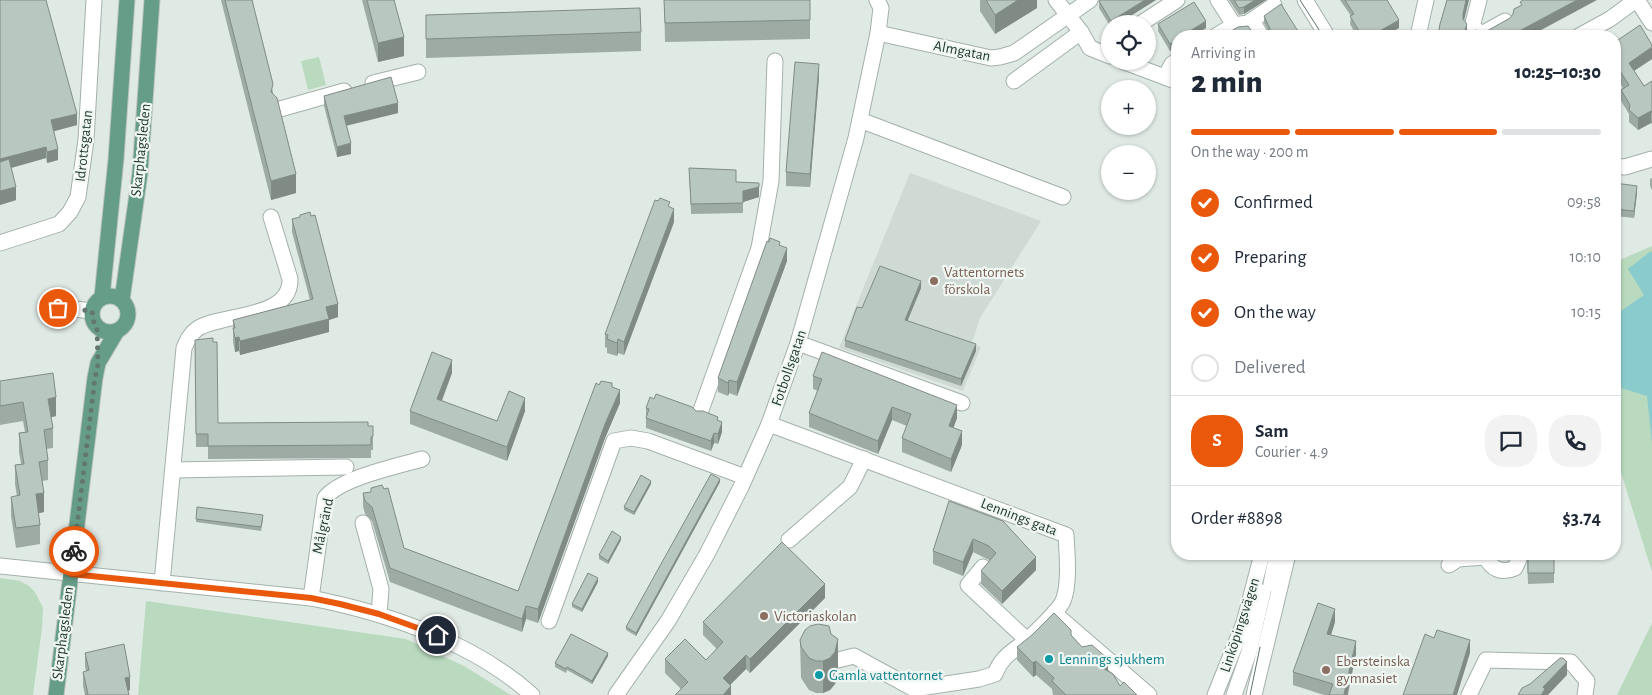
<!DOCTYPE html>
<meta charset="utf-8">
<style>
:root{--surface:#fff;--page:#f2f2f3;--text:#1f2937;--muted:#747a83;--line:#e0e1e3;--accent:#ea580c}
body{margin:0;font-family:"Alegreya Sans",sans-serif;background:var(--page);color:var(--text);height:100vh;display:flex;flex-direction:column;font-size:19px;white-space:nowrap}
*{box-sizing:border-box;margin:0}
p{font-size:16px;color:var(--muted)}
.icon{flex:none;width:28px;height:28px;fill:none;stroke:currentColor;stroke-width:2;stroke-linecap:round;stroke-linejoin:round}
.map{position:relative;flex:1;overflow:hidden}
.details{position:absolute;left:1171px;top:30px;width:450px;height:530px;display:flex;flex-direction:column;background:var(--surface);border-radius:20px;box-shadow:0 1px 4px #0004}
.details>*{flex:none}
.controls{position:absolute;left:1101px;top:15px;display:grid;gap:10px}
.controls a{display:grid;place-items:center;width:55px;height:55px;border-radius:50%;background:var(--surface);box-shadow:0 1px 4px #0004;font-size:25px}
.pin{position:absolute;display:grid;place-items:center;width:42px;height:42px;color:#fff;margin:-21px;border:2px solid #fff;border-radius:50%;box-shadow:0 1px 5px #0007}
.courier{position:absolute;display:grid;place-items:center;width:50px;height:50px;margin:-25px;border:4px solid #ea580c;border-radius:50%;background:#fff;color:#222;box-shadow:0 1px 6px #0007}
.head em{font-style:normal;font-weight:800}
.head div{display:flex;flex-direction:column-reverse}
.head{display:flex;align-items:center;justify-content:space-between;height:85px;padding:0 20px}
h1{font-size:32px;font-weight:800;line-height:38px}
.bar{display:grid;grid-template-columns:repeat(4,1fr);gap:8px 5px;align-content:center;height:60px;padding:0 20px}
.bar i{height:6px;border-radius:4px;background:var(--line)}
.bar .active{background:var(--accent)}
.bar p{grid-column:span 4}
.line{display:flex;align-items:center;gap:12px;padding:0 20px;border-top:1px solid var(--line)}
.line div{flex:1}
.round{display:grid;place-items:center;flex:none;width:52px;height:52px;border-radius:20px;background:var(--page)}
ol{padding:0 20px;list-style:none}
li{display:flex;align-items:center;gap:15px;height:55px}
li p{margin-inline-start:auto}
li .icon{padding:5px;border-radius:50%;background:var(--accent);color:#fff;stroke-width:4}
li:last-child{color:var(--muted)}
li i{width:28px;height:28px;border:2px solid var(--line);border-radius:50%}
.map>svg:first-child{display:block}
.built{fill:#cedad3}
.green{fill:#b9dabe}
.water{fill:#8acccd}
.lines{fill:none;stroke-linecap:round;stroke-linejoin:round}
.minor-casing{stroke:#a3b1aa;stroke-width:17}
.major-casing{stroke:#bcc4c1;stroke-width:17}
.minor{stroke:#fff;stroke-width:15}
.major{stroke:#669d88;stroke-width:15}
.tram{stroke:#5b756b;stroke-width:1}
.wall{fill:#9eaba4}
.shaded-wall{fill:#818b86}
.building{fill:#b8c7bf;stroke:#818b86}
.done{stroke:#64776e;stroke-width:5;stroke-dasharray:0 9}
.route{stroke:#ea580c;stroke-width:6}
.education-dot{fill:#8d6e63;stroke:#f0f7f2;stroke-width:2}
.culture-dot{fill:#0f9aa8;stroke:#f0f7f2;stroke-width:2}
.labels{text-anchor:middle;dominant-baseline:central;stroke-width:4.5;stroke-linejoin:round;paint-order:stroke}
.street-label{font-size:15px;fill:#21392f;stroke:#f0f7f2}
.education-label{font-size:15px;fill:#785e54;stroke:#f0f7f2;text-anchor:start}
.culture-label{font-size:15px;fill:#0d838f;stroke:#f0f7f2;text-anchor:start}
</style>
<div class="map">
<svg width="1652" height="695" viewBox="0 0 1652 695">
<rect width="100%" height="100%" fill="#e0eae4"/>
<polygon class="built" points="910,173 1041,221 980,318 972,343 981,347 963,391 839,348"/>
<g class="green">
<polygon points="319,57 326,85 308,90 301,61"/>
<polygon points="1652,246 1652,572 1615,453 1615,262"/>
<polygon points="0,578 20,581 29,586 35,592 43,608 42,628 33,695 0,695"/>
<polygon points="146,601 406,639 464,666 511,695 138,695"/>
<polygon points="1652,623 1652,695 1617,695"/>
</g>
<polygon class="water" points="1651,251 1652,252 1652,444 1647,396 1621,388 1615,348 1615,315 1644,295 1628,269"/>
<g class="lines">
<g class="minor-casing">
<g id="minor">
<polyline points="1056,0 1081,32 1090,48 1110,56"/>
<polyline points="1305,0 1327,36"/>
<polyline points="1479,0 1472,27 1482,34 1505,21"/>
<polyline points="1637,0 1652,23"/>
<polyline points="1252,20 1261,36"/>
<polyline points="1140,24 1177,0"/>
<polyline points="1234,25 1248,23 1274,5"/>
<polyline points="878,33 991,58 1000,57 1014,53 1090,0"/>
<polyline points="1216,36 1234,25 1218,0"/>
<polyline points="1418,36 1426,0"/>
<polyline points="1579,36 1610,19 1636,0"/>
<polyline points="1122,61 1178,82"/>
<polyline points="1165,77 1172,64 1178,60"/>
<polyline points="1014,81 1081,32"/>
<polyline points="373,83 418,72"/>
<polyline points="280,109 344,91"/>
<polyline points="860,120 1063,197"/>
<polyline points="1615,166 1625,167 1652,159"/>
<polyline points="0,243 59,224 70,212 78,197 86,140 94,0"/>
<polyline points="58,307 92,311"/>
<polyline points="798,343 962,403"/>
<polyline points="700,413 759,248 771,181 775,61"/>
<path d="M769,424l297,111c1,18 4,49 -3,66 -4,9 -29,33 -37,40 -14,11 -24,15 -31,33l-16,5 -65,10 -60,-33 -16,4"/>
<polyline points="173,470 346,467"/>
<polyline points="363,523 381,589 379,614"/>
<polyline points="789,540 850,487 864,459"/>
<path d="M1487,554l-1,3c5,12 16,17 29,11l4,-9 -1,-5"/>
<polyline points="1449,565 1458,559 1486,557"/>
<path d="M0,566l311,32c76,15 162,44 221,97"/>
<polyline points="983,567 968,585 1027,640"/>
<path d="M162,583l22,-235c3,-7 6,-14 13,-19 23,-16 94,-9 93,-50l-19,-62"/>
<polyline points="1271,584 1277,554"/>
<path d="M311,598l14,-100c15,-20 73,-32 97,-39"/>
<polyline points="1054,613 1149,695"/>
<polyline points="549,621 614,441 631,438 648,441 745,477"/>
<polyline points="616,695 668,621 707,554 741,487 769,424 798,343 856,138 878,33 881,8 877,0"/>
<polyline points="1215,695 1244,623 1262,554"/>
<polyline points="1234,695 1249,652 1263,592"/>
<polyline points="1254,695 1288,554"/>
<polyline points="1469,695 1486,660 1571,662 1587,681 1585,695"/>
</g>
</g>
<g class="major-casing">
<g id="major">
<circle cx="110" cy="314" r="18"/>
<polyline points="102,297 116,159 127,0"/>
<polyline points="122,300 140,173 152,0"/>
<polyline points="56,695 95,378 98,363 117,331"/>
</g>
</g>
<use href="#minor" class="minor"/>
<use href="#major" class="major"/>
<g class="tram">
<polyline points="1300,0 1323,36"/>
<polyline points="1250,695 1260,647"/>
</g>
</g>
<g class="wall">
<polygon points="0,0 77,125 54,131 58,160 47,163 46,158 11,168 16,200 0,205"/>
<polygon points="221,0 252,0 296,193 271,200"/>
<polygon points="362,0 394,0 404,56 378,62"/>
<polygon points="664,0 810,0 810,39 665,42"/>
<polygon points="980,0 1037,0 1037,8 995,34 980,11"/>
<polygon points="1229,0 1266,0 1244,14 1239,15"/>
<polygon points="1340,0 1387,0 1399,28 1384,36 1357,36 1350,24 1351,16"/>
<polygon points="1099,1 1118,24 1110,24 1110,26 1099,8"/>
<polygon points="426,15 641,32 641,51 426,58"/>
<polygon points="1264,16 1301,36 1267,36 1269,33 1264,23"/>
<polygon points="1158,24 1206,28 1178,36 1178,46 1170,51 1158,31"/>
<polygon points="1615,42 1652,59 1634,71 1644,86 1652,81 1652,125 1651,123 1638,130 1629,122 1629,114 1621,101 1621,90 1623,88 1616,76"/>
<polygon points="819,77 810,187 786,186 786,172"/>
<polygon points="324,96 398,113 346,126 351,154 337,157 324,106"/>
<polygon points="689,168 736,182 759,194 759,197 743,202 743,213 691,214"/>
<polygon points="1652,178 1652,190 1650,186 1650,179"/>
<polygon points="1615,183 1637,193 1634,218 1615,216"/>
<polygon points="670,207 674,222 624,355 618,353 617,356 607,353 607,348 605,347 605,334"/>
<polygon points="292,219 338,317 329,320 329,332 240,355 239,351 235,352 233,342 233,320 310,300 292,232"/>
<polygon points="780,245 787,261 737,396 729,393 728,396 718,392 718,378"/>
<polygon points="921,288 907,321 976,351 961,386 845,347 845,340 862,308"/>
<polygon points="195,340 218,423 373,426 373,450 371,450 371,458 208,459 208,447 196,447"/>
<polygon points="452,373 442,401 497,421 525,411 507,461 410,424 410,411"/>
<polygon points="813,376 957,418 953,428 962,445 951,472 902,452 902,438 907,426 892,420 878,454 809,427 809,413 818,391 813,389"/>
<polygon points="0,381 56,416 51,417 53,428 53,448 46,449 48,460 48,480 42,481 44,512 38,513 40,525 40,544 16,548 11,516 11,497 17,496 15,484 15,465 21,464 19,452 19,433 25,432 23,421 0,425"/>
<polygon points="612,387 620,403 605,438 538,623 526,619 522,632 390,582 372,521 365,514 363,506 363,493 404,548 518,591"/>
<polygon points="646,408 696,411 718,420 722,432 718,444 714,443 711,451 646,428"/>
<polygon points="720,482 636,636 626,630 626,627"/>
<polygon points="651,484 634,515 624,510 624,507"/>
<polygon points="949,501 1036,570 1002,604 981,584 981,571 990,560 989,560 973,552 963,576 933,564 933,551"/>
<polygon points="196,519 263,519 261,531 196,522"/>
<polygon points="621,540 608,564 599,559 599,555"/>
<polygon points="1527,554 1554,554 1554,583 1528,584"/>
<polygon points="598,582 582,612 572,607 572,604"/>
<polygon points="825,598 750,673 746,669 730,685 731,695 681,689 665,673 665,659 706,660 717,649 703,635 703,622"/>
<polygon points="1335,622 1331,635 1356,654 1348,695 1324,695 1293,685 1293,672"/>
<polygon points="1071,635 1082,647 1108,672 1120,686 1137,695 1053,695 1052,689 1036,675 1033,677 1017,660 1017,647"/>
<polygon points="800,640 838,671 835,684 830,690 823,693 816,693 809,690 801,678"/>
<polygon points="85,653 130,690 85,695 83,686 83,672 86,671 85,666"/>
<polygon points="608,656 592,684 567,670 566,673 555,667 555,663"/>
</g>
<g class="shaded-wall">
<polygon points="1018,0 1037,0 1037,8 995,34 995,15"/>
<polygon points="1145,0 1156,0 1118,24 1111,24 1111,21"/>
<polygon points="1255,0 1266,0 1244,14 1244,7"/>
<polygon points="1466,0 1469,0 1463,25 1463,14"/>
<polygon points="1577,0 1597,0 1530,36 1510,36"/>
<polygon points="1399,20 1399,28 1384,36 1371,36"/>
<polygon points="1206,21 1206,28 1193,36 1182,36"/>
<polygon points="1467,24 1467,35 1466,36 1463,36"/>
<polygon points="404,37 404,56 378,62 378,43"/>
<polygon points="1178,39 1178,46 1170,51 1170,44"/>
<polygon points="1652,47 1652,59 1629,74 1629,63"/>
<polygon points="819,64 819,77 810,187 810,174"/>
<polygon points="398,103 398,113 344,126 344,116"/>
<polygon points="1651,111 1651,123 1638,130 1638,118"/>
<polygon points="77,114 77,125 51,132 51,120"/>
<polygon points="351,143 351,154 337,157 337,147"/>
<polygon points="46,147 46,158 0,171 0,159"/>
<polygon points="58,149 58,160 47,163 47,152"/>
<polygon points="296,174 296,193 271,200 271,181"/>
<polygon points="759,183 759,197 743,202 743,213 743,191"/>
<polygon points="1637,186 1637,193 1634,218 1634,211"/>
<polygon points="16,187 16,200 0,205 0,191"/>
<polygon points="674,209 674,222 624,355 624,342"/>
<polygon points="787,248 787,261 737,396 737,382"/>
<polygon points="921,281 921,288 905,327 905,320"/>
<polygon points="338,304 338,317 329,320 329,332 240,355 240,341 326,307"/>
<polygon points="239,337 239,351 235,352 235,338"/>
<polygon points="618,339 618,353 617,356 617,343"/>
<polygon points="976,344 976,351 961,386 961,379"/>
<polygon points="452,360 452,373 437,412 437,399"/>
<polygon points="729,380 729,393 728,396 728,383"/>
<polygon points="620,390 620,403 605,438 538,623 538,609 605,424"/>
<polygon points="56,397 56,416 48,418 48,399"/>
<polygon points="525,398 525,411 507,461 507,447"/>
<polygon points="957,405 957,418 949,440 949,426"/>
<polygon points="892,407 892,420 878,454 878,441"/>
<polygon points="722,422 722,432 718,444 718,434"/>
<polygon points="962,431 962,445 951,472 951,459"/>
<polygon points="714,433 714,443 711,451 711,441"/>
<polygon points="720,479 720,482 636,636 636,633"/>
<polygon points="651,481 651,484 634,515 634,512"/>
<polygon points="44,493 44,512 36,514 36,494"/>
<polygon points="621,537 621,540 608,564 608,561"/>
<polygon points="973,539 973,552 963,576 963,562"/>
<polygon points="1036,557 1036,570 1002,604 1002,591"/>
<polygon points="598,578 598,582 582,612 582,609"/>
<polygon points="825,584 825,598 750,673 750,659"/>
<polygon points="526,606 526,619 522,632 522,619"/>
<polygon points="1335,609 1335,622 1327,647 1327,634"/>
<polygon points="838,639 838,671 835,684 830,690 823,693 823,661"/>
<polygon points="1470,640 1470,653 1457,695 1453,695"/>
<polygon points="1356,641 1356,654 1347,695 1344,695"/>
<polygon points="608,653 608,656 592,684 592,681"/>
<polygon points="746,655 746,669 723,692 723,678"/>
<polygon points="1108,659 1108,672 1101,667"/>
<polygon points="1036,661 1036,675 1033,677 1033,663"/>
<polygon points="1567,662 1567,675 1548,695 1541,695 1543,687"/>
<polygon points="130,677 130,690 125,692 125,678"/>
<polygon points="731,686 731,695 723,695"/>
</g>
<g class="building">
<polygon points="0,0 46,0 77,114 51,120 58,149 47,152 46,147 0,159"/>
<polygon points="225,0 252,0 273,84 271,92 277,98 296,174 271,181"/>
<polygon points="367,0 394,0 404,37 378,43"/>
<polygon points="664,0 810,0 810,20 665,23"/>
<polygon points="986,0 1018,0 995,15"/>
<polygon points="1101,0 1145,0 1111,21 1099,1"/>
<polygon points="1234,0 1255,0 1244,7 1239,8"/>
<polygon points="1345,0 1387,0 1399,20 1371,36 1362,36 1350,16 1354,14"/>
<polygon points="1447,0 1466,0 1463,14 1463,19 1467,24 1463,36 1438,36 1440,24"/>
<polygon points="1523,0 1577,0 1510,36 1464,36 1476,30 1481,32 1487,31 1510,18 1513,14 1514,9 1522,5 1520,2"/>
<polygon points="1194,2 1206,21 1182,36 1178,36 1178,39 1170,44 1158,24"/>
<polygon points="1281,4 1301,36 1273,36 1272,35 1269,36 1267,36 1269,33 1270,29 1264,16"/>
<polygon points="640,8 641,32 426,39 426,15"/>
<polygon points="1640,25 1652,45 1652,47 1629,63 1644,86 1652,81 1652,113 1651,111 1638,118 1629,110 1630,105 1621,90 1629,85 1616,65 1615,65 1615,42"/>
<polygon points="1248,26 1255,36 1223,36 1238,27"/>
<polygon points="795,62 819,64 810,174 786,172"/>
<polygon points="391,77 398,103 344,116 351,143 337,147 324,96"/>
<polygon points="9,159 16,187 0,191 0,162"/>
<polygon points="689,168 736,170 736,182 759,183 759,187 743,191 743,203 691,204"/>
<polygon points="1615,183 1637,186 1634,211 1615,209"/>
<polygon points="660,198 670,202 668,206 674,209 624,342 618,339 617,343 607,339 608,335 605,334 655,200 658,201"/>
<polygon points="310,212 311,216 315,215 338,304 326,307 329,319 240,341 239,337 235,338 233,328 235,328 233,320 313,299 292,219 300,217 300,215"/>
<polygon points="770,238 780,242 779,245 787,248 737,382 729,380 728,383 718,378 767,241 769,242"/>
<polygon points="880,266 921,281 905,320 976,344 961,379 845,340 857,307 862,308"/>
<polygon points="213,338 213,342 217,342 218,423 368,422 368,426 373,426 373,436 371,437 371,445 208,446 208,434 196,434 195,340"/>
<polygon points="432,352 452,360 437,399 497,421 509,391 525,398 507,447 410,411"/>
<polygon points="822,352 957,405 949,426 962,431 951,459 902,438 911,414 892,407 878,441 809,413 822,379 813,376"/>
<polygon points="53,373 56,397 48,399 53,428 44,430 48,460 39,462 44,493 36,494 40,525 16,528 11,497 20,495 15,465 24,464 19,433 28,432 23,402 0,406 0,381"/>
<polygon points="601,381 612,383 612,387 620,390 605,424 538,609 526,606 522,619 390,568 372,507 365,501 363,493 371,492 371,488 382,485 384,489 388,488 404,548 518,591 596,383 599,385"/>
<polygon points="656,394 692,407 696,411 703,411 718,417 717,420 722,422 718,434 714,433 711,441 646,418 649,409 646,408 650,397 654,399"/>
<polygon points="711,474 720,479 636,633 626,627"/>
<polygon points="641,475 651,481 634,512 624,507"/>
<polygon points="949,501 1003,521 1036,557 1002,591 981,571 996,553 989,546 973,539 963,562 933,551"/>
<polygon points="197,507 263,515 261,527 196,519"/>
<polygon points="612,531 621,537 608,561 599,555"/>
<polygon points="782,542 825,584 750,659 746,655 723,678 731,686 723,695 675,695 688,682 665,659 685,639 706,660 723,642 703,622"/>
<rect x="1528" y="554" width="26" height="19"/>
<polygon points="588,573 598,578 582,609 572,604"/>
<polygon points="1318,603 1335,609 1327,634 1356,641 1344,694 1348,695 1329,695 1333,684 1293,672"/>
<polygon points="1054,613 1071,630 1071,635 1082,647 1092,645 1108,659 1101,667 1113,674 1120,686 1124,682 1137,695 1066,695 1052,681 1054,678 1036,661 1033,663 1017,647 1032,635"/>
<polygon points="818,624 829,626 831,634 838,639 835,652 830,658 823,661 816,661 809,658 801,647 800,640 805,630 810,626"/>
<polygon points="1437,630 1470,640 1453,695 1403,695 1425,634 1434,638"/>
<polygon points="571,634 608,653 592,681 567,667 566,669 555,663"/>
<polygon points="124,644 130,677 125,678 129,695 85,695 88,694 83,672 89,670 85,653"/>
<polygon points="1560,658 1563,658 1567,662 1543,687 1545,689 1541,695 1518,695 1522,688 1530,684"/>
</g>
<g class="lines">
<polyline class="done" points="58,308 92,311 94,323 97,327 98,364 95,378 74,551"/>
<polyline class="route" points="74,551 71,574 311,598 340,604 379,614 437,635"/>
</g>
<g class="education-dot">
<circle cx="934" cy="281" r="5"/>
<circle cx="764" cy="616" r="5"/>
<circle cx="1326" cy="670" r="5"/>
</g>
<g class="culture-dot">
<circle cx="1049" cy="659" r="5"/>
<circle cx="819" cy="675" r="5"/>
</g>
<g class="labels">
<g class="street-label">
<text transform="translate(962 51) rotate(11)">Almgatan</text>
<text transform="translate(84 146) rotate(-84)">Idrottsgatan</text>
<text transform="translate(141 150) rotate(-84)">Skarphagsleden</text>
<text transform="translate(789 368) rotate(-71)">Fotbollsgatan</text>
<text transform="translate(1019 517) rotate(21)">Lennings gata</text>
<text transform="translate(323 526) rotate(-78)">Målgränd</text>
<text transform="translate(1240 625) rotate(-72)">Linköpingsvägen</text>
<text transform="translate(63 633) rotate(-83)">Skarphagsleden</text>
</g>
<g class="education-label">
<text x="944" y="272">Vattentornets<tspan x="944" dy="17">förskola</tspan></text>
<text x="774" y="616">Victoriaskolan</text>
<text x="1336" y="661">Ebersteinska<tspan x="1336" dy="17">gymnasiet</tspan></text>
</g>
<g class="culture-label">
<text x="1059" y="659">Lennings sjukhem</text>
<text x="829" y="675">Gamla vattentornet</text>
</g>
</g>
</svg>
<div class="controls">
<a><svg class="icon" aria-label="locate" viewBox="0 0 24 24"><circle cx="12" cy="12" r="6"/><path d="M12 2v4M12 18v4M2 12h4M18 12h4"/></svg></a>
<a>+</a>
<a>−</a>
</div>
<div class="pin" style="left:58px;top:308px;background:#ea580c"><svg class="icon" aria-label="bag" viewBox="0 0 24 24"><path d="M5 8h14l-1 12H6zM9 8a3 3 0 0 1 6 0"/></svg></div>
<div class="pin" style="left:437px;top:635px;background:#1f2937"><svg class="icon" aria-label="home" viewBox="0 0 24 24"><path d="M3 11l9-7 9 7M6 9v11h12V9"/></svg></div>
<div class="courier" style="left:74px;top:551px"><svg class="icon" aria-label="bike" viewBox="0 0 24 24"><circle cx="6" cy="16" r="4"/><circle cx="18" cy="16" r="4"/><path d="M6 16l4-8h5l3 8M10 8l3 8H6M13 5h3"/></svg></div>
<section class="details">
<div class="head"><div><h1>2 min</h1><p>Arriving in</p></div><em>10:25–10:30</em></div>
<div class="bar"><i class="active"></i><i class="active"></i><i class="active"></i><i></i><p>On the way · 200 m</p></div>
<ol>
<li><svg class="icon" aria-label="check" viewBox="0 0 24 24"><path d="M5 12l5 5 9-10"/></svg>Confirmed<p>09:58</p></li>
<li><svg class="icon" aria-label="check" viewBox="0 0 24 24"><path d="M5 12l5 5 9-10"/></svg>Preparing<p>10:10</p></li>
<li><svg class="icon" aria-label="check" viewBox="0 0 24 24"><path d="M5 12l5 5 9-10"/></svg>On the way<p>10:15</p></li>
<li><i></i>Delivered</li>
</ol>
<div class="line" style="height:90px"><b class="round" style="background:var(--accent);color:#fff">S</b><div><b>Sam</b><p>Courier · 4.9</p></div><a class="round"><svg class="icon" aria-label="chat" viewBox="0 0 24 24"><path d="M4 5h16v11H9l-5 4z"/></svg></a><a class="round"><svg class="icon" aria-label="phone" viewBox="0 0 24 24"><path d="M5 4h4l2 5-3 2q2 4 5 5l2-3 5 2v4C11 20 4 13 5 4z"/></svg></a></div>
<div class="line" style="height:65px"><div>Order #8898</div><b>$3.74</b></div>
</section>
</div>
